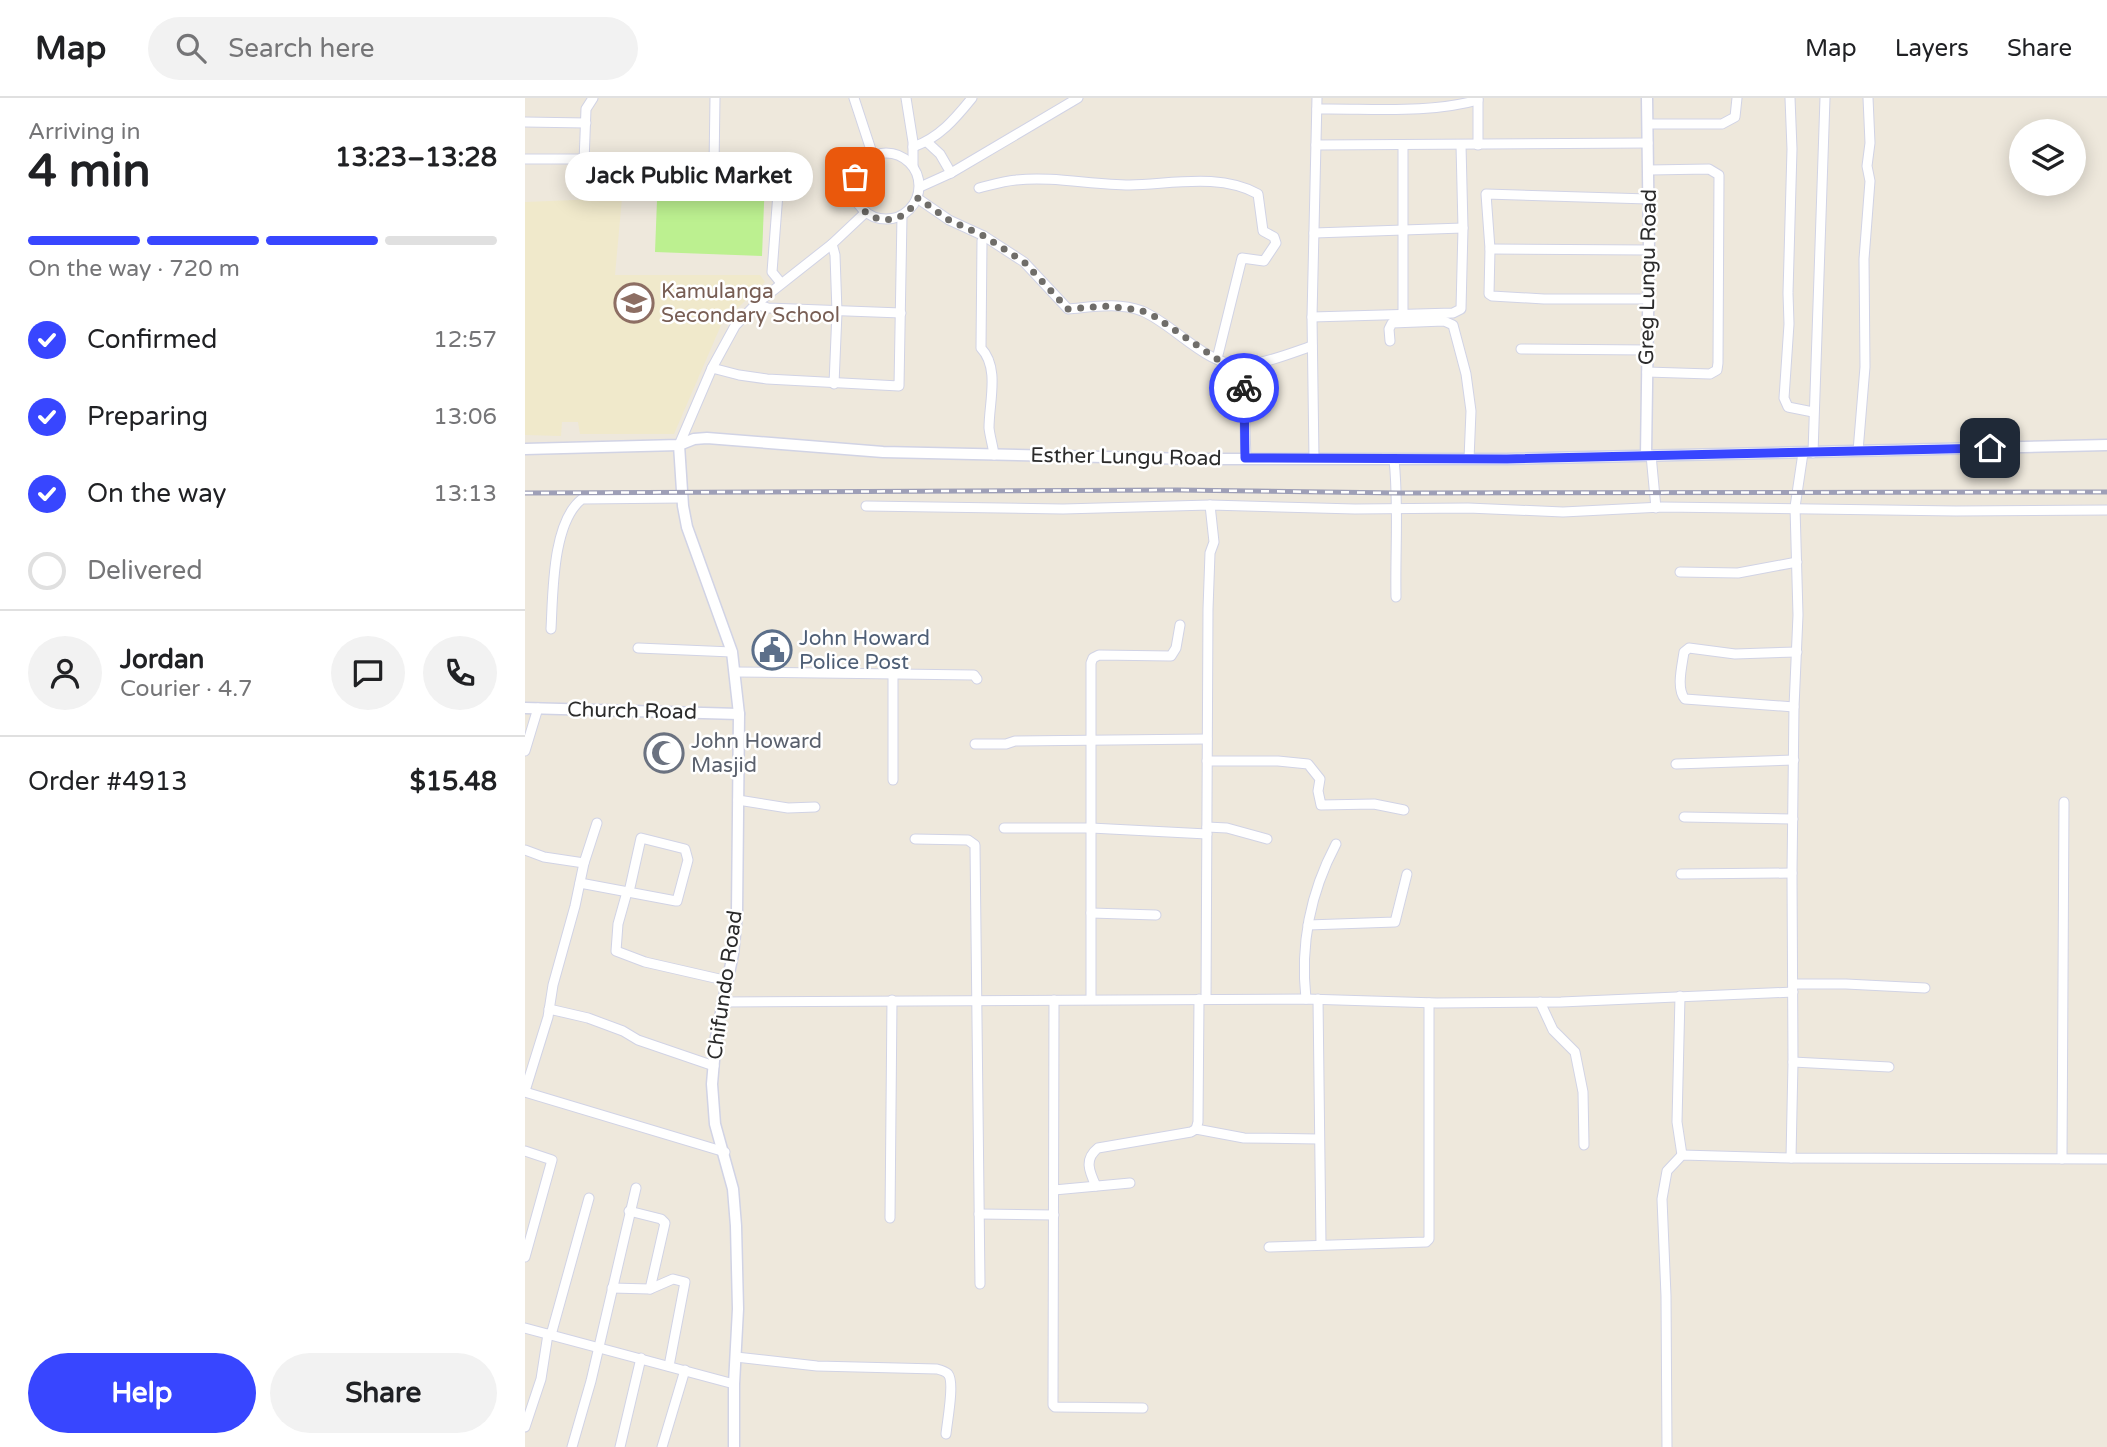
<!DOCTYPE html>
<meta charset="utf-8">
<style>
:root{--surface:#fff;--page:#f2f2f2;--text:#202124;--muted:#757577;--line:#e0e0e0;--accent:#3846ff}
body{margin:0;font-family:"Varela Round",sans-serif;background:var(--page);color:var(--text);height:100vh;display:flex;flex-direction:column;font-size:26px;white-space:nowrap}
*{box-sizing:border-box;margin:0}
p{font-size:23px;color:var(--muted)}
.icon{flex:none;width:38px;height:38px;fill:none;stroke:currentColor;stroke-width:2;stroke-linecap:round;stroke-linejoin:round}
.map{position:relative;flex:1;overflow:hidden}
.side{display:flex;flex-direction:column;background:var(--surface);width:525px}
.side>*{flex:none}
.buttons{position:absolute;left:1484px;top:21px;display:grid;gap:14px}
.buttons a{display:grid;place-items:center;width:77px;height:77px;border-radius:50%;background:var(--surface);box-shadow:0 4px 18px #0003;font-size:35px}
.pin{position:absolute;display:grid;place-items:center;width:60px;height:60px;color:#fff;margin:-30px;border-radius:14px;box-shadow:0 4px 10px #0006}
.courier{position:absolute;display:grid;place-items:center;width:70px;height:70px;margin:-35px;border:5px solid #3846ff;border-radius:50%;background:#fff;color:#222;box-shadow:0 2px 9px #0007}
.bubble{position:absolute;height:49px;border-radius:24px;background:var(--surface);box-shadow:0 4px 18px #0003;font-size:23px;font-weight:700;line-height:49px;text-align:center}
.summary em{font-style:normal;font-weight:700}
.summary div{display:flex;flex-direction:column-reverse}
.summary{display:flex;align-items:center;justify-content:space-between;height:119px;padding:0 28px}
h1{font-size:46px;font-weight:700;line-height:52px}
.bar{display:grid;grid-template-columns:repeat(4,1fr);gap:10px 7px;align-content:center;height:84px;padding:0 28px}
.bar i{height:9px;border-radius:5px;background:var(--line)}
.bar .active{background:var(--accent)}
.bar p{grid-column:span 4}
.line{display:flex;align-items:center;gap:18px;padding:0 28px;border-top:2px solid var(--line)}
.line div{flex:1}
.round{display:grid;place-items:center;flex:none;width:74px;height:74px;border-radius:37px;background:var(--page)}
ol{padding:0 28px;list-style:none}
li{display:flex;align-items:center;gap:21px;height:77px}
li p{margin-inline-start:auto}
li .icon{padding:7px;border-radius:50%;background:var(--accent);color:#fff;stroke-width:4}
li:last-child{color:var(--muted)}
li i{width:38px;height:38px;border:4px solid var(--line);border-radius:50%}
.button{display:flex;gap:14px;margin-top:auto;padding:14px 28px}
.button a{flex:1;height:80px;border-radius:42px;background:var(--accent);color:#fff;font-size:28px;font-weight:700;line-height:80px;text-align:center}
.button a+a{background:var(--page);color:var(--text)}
header{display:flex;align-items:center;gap:42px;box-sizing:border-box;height:98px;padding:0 35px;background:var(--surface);border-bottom:2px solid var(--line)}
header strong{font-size:33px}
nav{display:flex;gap:38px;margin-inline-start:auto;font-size:24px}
.search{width:490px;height:63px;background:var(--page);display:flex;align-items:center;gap:18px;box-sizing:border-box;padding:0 24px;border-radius:38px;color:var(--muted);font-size:26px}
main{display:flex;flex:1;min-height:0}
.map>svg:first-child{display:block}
.education{fill:#f0e9cb}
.pitch{fill:#bcf090}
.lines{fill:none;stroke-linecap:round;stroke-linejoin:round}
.minor-casing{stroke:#d1d3e5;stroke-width:11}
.tertiary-casing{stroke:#d1d3e5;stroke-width:13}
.minor{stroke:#fff;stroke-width:9}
.tertiary{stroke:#fff;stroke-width:10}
.rail-casing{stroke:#9e9fb7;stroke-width:5}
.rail{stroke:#fff;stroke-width:2.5;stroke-dasharray:8;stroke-linecap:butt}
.done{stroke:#6f6d69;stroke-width:7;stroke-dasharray:0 12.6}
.route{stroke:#3846ff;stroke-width:9}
.labels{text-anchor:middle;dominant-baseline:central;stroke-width:5;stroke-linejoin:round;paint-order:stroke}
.street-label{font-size:21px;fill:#2b2b2b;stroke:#fff}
.education-label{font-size:21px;fill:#785e54;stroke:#fff;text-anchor:start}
.service-label{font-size:21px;fill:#4e5e75;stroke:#fff;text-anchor:start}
.worship-label{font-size:21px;fill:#5b616d;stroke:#fff;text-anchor:start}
</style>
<header>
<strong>Map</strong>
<div class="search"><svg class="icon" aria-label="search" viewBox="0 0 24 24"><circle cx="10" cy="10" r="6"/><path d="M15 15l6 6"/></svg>Search here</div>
<nav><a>Map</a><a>Layers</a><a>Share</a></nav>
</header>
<main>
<section class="side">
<div class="summary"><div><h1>4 min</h1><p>Arriving in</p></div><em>13:23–13:28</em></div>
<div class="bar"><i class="active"></i><i class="active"></i><i class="active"></i><i></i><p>On the way · 720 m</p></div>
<ol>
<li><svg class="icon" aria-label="check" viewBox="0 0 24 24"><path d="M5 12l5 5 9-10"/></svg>Confirmed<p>12:57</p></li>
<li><svg class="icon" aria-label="check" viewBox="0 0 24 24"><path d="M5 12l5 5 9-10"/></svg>Preparing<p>13:06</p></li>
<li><svg class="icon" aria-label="check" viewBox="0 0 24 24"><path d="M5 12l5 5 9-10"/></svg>On the way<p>13:13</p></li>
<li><i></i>Delivered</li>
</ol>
<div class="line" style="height:126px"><a class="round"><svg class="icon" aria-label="person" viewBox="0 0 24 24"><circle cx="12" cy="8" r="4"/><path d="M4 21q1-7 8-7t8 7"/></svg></a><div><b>Jordan</b><p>Courier · 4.7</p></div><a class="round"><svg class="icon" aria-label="chat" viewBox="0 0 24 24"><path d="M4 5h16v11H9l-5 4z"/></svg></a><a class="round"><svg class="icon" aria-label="phone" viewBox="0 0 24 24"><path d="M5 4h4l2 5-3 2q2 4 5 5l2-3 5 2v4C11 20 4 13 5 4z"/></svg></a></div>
<div class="line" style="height:91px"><div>Order #4913</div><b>$15.48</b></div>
<div class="button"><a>Help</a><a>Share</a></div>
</section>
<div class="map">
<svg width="1582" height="1349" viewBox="0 0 1582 1349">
<rect width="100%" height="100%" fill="#eee8dc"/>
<polygon class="education" points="97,100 90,177 235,177 240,184 197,225 149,336 55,336 53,324 37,324 36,338 0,337 0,104"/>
<polygon class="pitch" points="133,76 240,80 237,158 130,154"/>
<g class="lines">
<g class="minor-casing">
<g id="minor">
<polyline points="190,0 189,69 249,76 254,82 247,174 256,185"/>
<polyline points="329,0 348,58"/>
<polyline points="381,0 388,44 388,68"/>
<polyline points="1265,0 1267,51 1263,195 1264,226 1259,300 1263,309 1288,314"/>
<polyline points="953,2 953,47"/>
<path d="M792,11c51,-1 112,5 161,-9v-2"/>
<polyline points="0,24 61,25"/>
<polyline points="1123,26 1197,26 1210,19 1212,0"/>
<polyline points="402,44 415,56 426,75"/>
<polyline points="791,47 1123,45"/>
<polyline points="878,48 878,216"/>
<path d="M388,49c26,-9 42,-28 59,-49"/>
<circle cx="361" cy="88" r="33"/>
<polyline points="0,61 59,61"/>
<polyline points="395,89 426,75 553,0"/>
<path d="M454,90c12,-3 24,-7 37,-8 38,-4 76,5 114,5 42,-1 90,-12 128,9l5,37 11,6 2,6 -12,18 -22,-3 -25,101"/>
<polyline points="58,91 61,11 68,0"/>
<path d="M392,100l32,22 35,16 40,26 44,47c25,-2 50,-7 74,2 32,13 67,58 103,54 22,-2 46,-12 67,-19"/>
<polyline points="1123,101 961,96 965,151 964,196 967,198 1019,201 1124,201"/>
<polyline points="789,135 938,130"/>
<path d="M459,138l-2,5 -1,107c19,20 8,54 8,80 1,9 4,18 5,27"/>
<polyline points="307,146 310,157 312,214 309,286"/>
<polyline points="965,151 1124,152"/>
<polyline points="231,206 243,210 376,215"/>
<polyline points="787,219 928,215 936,211 938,130 936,47"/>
<polyline points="865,243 864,231 867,225 919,223 928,227 941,276 946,313 944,361"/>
<polyline points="996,251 1123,252"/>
<polyline points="718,268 721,361"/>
<polyline points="187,270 214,277 242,281 374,288 377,118"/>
<polyline points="1122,274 1185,276 1192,272 1193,265 1194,77 1184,71 1124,72"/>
<polyline points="154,347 187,270 210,228 231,206 307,146 341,114"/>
<polyline points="1333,353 1340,269 1339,161 1345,83 1342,68 1345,45 1343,0"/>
<polyline points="1288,355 1300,0"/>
<polyline points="1126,357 1131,410"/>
<polyline points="789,361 787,219 792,0"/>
<path d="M869,362c5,45 1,91 2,137"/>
<polyline points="341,408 538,411 685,407 830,411 943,410 1038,414 1137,409 1431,413 1582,412"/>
<polyline points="1155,474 1213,475 1272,464"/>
<path d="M26,531c2,-35 1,-107 31,-130l100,-1"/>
<polyline points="113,550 207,554"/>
<polyline points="210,574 449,577 452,581"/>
<path d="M1269,609l-109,-8c-9,-10 -3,-33 -1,-47l5,-4 46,6 62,-2"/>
<polyline points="450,646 481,646 490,643 682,641"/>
<polyline points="0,653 13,610"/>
<polyline points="682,663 753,663 783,666 795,681 793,693 796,707 849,706 879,712"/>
<polyline points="1151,666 1269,662"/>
<polyline points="368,682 368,577"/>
<polyline points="213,702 263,710 290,709"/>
<polyline points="1159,719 1268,721"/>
<polyline points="682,729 702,730 742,741"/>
<polyline points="479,730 566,730 682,736"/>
<polyline points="390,741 443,742 450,747 455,1186"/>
<polyline points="0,752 19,759 59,765"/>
<polyline points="1156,776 1267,775"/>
<polyline points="55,785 151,803 152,803 163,762 160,751 116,740 104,794"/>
<polyline points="102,794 93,826 91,853 120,864 203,883"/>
<polyline points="566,815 631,817"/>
<polyline points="783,827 870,824 882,776"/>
<polyline points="1268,886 1321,886 1400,890"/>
<polyline points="1155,898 1152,1024 1157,1057"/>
<polyline points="566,901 566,565 568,560 574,557 646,558 651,550 655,527"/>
<polyline points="681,901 683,511 685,455 689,444 685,407"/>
<path d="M781,901c-6,-55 4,-106 30,-155"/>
<polyline points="793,901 796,1146"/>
<polyline points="529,902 528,1307 530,1309 618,1310"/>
<polyline points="198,904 781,901 912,905 1036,904 1268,894"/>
<polyline points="1015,904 1028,932 1050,954 1058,994 1059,1047"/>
<polyline points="24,911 63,920 98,933 113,942 189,968"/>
<polyline points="1268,964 1364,969"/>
<polyline points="0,993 23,919 28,887 50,808 59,765 72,725"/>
<polyline points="0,994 200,1054"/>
<polyline points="671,1031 673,1024 674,901"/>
<polyline points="0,1053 27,1062 0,1159"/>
<polyline points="1266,1060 1268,964 1267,775 1269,609 1273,517 1270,409 1278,355"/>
<polyline points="1537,1061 1539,704"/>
<path d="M571,1088c-7,-15 -12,-27 2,-38l93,-16 5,-3 48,9 75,1"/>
<polyline points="529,1092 605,1085"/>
<polyline points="104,1113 136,1121 140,1125 125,1191"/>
<polyline points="454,1116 529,1117"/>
<polyline points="365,1120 367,902"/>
<polyline points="744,1149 901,1144 904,1141 904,905"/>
<polyline points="87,1190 125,1191 148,1181 160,1184 144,1268"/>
<polyline points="0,1230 209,1286"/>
<polyline points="26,1237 64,1100"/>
<path d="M211,1259l81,9 120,3c4,1 8,2 11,5 7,8 -1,48 -2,60"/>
<polyline points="0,1329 16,1281 23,1236"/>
<polyline points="47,1349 66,1283 111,1090"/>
<polyline points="95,1349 116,1260"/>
<polyline points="137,1349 160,1272"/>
<polyline points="1142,1349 1141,1198 1137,1101 1142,1073 1157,1057 1266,1060 1582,1061"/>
</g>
</g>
<g class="tertiary-casing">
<g id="tertiary">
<polyline points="154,347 158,408 162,429 207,554 214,616 212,816 208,856 191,939 187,986 190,1026 208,1091 211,1128 213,1211 209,1286 209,1349"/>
<polyline points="0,351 154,347 169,341 182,340 358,354 669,361 982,361 1582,347"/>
<polyline points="1121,357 1124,152 1122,0"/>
<polyline points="0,610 214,616"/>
</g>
</g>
<use href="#minor" class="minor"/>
<use href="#tertiary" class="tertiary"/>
<g class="rail-casing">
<polyline id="rail" points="0,395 652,392 873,395 1582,394"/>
</g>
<use href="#rail" class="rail"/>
</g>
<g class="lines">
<path class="done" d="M330,79c-8,42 43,60 63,21l31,22 35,16 40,26 44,47 36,-3 36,4 14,6 63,43 26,7 1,22"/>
<polyline class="route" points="719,290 720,360 982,361 1465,350"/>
</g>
<defs>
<g id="school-ring" transform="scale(2.0125)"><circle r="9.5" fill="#fff" stroke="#8d6e63" stroke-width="1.5"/><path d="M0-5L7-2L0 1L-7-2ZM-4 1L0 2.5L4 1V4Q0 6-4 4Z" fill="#8d6e63"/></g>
<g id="civic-ring" transform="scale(2.0125)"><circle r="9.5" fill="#fff" stroke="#5c6f8a" stroke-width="1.5"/><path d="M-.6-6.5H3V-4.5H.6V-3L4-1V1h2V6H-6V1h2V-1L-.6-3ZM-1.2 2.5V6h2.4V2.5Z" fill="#5c6f8a"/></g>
<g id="mosque-ring" transform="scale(2.0125)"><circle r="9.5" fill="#fff" stroke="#6b7280" stroke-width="1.5"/><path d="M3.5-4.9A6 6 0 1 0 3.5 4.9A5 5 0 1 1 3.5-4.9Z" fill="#6b7280"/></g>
</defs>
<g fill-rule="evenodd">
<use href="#school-ring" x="109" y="205"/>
<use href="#civic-ring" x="247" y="552"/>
<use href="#mosque-ring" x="139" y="655"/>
</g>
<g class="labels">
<g class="street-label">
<text transform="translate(1123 179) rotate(-89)">Greg Lungu Road</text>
<text transform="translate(601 359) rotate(1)">Esther Lungu Road</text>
<text transform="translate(107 613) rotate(1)">Church Road</text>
<text transform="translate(200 887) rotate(-82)">Chifundo Road</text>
</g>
<g class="education-label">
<text x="136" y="193">Kamulanga<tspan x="136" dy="24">Secondary School</tspan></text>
</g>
<g class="service-label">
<text x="274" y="540">John Howard<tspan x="274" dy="24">Police Post</tspan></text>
</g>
<g class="worship-label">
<text x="166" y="643">John Howard<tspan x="166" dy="24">Masjid</tspan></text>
</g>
</g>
</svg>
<div class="buttons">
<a><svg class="icon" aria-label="layers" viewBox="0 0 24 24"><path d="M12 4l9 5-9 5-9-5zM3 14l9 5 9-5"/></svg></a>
</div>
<div class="pin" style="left:330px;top:79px;background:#ea580c"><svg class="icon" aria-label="bag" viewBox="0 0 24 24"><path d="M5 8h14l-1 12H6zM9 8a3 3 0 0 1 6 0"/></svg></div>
<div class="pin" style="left:1465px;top:350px;background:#1f2937"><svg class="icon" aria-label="home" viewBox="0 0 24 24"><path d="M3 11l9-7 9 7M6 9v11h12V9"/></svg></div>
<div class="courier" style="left:719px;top:290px"><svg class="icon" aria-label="bike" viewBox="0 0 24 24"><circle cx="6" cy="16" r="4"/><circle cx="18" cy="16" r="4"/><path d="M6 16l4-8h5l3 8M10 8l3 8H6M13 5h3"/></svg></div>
<div class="bubble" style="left:40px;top:54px;width:248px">Jack Public Market</div>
</div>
</main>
